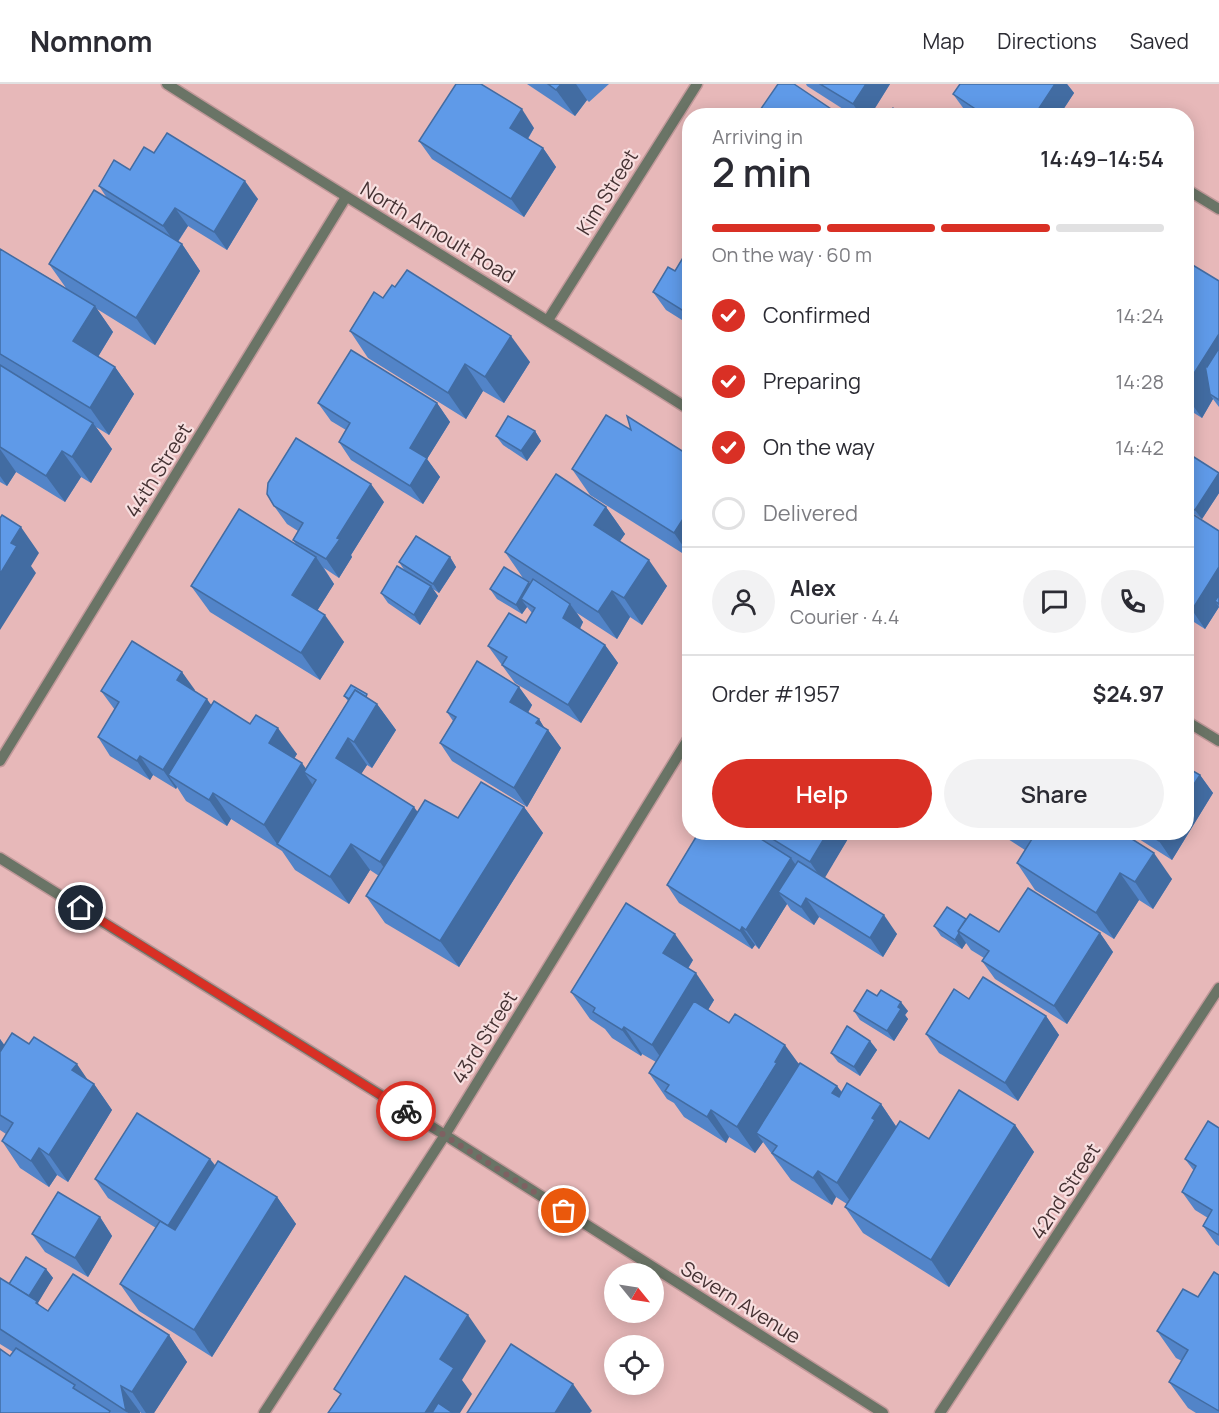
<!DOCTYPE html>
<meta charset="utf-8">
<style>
:root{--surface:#fff;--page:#f2f2f3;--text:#2b2b33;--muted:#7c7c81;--line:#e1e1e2;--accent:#d93025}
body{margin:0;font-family:Manrope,sans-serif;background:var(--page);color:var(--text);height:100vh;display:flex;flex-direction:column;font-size:22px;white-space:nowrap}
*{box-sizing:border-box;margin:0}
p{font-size:20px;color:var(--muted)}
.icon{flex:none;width:33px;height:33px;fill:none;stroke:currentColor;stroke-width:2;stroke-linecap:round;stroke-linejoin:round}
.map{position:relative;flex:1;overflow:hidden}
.panel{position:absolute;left:682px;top:24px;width:512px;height:732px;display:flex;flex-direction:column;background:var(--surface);border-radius:24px;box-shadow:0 3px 15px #0003}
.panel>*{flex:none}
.needle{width:39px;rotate:120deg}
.controls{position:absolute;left:604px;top:1179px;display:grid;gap:12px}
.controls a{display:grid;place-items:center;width:60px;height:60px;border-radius:50%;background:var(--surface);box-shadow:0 3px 15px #0003;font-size:30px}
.pin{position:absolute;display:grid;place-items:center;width:51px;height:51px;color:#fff;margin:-26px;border:3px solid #fff;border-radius:50%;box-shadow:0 2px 6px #0007}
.courier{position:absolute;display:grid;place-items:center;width:60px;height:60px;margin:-30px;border:4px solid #d93025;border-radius:50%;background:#fff;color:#222;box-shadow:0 2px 8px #0007}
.head em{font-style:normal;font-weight:600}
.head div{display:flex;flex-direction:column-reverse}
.head{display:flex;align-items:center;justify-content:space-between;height:102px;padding:0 30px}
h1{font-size:39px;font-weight:600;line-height:45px}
.bar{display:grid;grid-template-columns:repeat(4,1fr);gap:9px 6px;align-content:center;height:72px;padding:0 30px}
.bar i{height:8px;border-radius:4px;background:var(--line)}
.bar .selected{background:var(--accent)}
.bar p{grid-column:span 4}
.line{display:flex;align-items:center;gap:15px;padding:0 30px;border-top:2px solid var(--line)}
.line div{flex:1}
.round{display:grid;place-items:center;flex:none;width:63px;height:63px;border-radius:32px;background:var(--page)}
ol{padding:0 30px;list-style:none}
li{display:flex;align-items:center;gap:18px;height:66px}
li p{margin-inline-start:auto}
li .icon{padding:6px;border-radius:50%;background:var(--accent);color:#fff;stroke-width:4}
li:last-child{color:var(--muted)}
li i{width:33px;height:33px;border:3px solid var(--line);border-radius:50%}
.cta{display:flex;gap:12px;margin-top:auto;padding:12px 30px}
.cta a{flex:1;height:69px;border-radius:36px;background:var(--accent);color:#fff;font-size:24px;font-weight:600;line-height:69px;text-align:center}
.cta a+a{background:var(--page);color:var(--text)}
header{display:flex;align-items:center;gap:36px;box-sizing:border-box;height:84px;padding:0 30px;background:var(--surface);border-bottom:2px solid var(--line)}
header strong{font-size:28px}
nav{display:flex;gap:33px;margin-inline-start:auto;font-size:21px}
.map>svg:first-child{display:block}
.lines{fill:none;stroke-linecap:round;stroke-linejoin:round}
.minor-casing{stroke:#c09899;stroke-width:13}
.minor{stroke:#6a7466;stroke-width:10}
.wall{fill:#5284c8}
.shaded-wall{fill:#426ca2}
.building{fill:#5f9ae8;stroke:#426ca2;stroke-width:1.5}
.done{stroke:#7e6162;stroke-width:6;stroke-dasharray:0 10.8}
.route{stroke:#d93025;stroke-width:8}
.labels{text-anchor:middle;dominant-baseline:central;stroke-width:4.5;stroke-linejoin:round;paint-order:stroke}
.street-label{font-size:20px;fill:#453233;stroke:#f8dfe0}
</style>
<header>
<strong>Nomnom</strong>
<nav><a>Map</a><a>Directions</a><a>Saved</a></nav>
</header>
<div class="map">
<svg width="1219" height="1329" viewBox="0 0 1219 1329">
<rect width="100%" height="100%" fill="#e7b8b9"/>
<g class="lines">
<g class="minor-casing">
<g id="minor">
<path d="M167,0c173,110 349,216 523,326"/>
<polyline points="1186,105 1219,125"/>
<polyline points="548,236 697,0"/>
<polyline points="1186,637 1219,657"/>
<polyline points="0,677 346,113"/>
<polyline points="0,774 445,1051 883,1329"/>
<polyline points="264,1329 445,1051 690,652"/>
<polyline points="940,1329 1219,904"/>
</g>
</g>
<use href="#minor" class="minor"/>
</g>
<g class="wall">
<polygon points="527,0 609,0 589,18 587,16 575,32"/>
<polygon points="806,0 890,0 870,32 854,32 807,2"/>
<polygon points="960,0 1067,0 1074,9 1059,32 971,32 966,28 953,10"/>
<polygon points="534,44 528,55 543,64 556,83 524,133 432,75 419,57"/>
<polygon points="154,69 258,115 227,166 188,142 178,158 182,160 200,187 155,261 97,225 113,248 98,273 115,283 134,310 109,351 96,343 112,365 91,399 81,393 65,418 16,388 7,402 0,398 0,165 66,204 49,180 107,114 99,102 130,86"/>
<polygon points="690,156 690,241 666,226 653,208 675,187 690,162 688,159"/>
<polygon points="1186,177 1219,197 1219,323 1213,315 1202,334 1186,324"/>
<polygon points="383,214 530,278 504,319 483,307 466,335 368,274 350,247"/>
<polygon points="318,319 437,319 450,338 427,375 440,393 423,420 351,376 339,358 346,346 331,337"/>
<polygon points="631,346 687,370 690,374 690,474 590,411 572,385"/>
<polygon points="535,347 541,357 527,377 503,361 496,352"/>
<polygon points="1186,368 1219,389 1219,409 1202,435 1186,425"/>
<polygon points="384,418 351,471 352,473 339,494 324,484 334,500 317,527 344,558 320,596 210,528 191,502 297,462 293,456 298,447 287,440 274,422"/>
<polygon points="606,423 625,450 620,457 667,502 642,541 630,533 617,555 577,529 583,538 580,545 605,561 618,579 581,639 515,599 488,562 526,539 532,529 527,523 522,530 497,515 490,505 529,498 530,500 531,499 523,494 505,468"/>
<polygon points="1186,426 1219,447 1219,523 1205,545 1186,533"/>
<polygon points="450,473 456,483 439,509 433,505 438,512 420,541 388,519 381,509 405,487 399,478"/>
<polygon points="182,588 194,607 212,621 297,670 294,675 305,685 348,617 344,612 371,616 377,620 396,646 372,684 367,681 361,690 418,728 458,734 524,723 543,749 459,883 385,839 366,812 379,792 370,786 349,820 295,786 282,767 231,735 227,742 186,717 177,703 176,705 153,691 150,696 110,672 98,653 115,626 101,607"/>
<polygon points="519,603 532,621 528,629 539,635 544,644 548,646 561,664 527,723 452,677 440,659 453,637 447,628"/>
<polygon points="1200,691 1213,709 1172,776 1128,748 1186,748"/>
<polygon points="699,748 852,748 824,794 897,850 883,873 819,833 814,841 791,826 787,820 759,865 755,861 752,865 679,819 667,801"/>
<polygon points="997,748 1121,748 1172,795 1153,825 1139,816 1114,855 1035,806 1017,779 1025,766"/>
<polygon points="966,835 999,848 1100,849 1113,868 1067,940 995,895 982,877 984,874 971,866 966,859 962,865 941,852 934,842"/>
<polygon points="693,876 688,885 714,916 708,926 837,1002 842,1008 881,1020 896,1042 929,1055 1015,1041 1034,1068 949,1203 863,1149 845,1123 847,1120 836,1113 832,1121 791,1096 763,1058 755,1069 729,1053 726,1059 684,1033 674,1019 667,1015 649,989 656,978 642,970 641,972 612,954 605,945 590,935 571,908"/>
<polygon points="877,912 908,927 905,931 908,935 894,957 860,936 854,927"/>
<polygon points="969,915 1046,932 1059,951 1018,1017 939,969 926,950"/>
<polygon points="0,955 4,961 89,996 94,1000 112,1026 68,1098 57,1091 49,1103 20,1084 2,1057 6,1050 0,1046"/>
<polygon points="870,957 877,966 860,992 838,978 831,969"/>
<polygon points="1219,1044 1219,1162 1216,1160 1203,1142 1208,1134 1195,1126 1182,1108 1194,1087 1185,1075"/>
<polygon points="210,1075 215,1081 277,1113 296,1140 212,1273 139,1227 120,1200 156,1144 108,1114 95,1095"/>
<polygon points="100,1133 112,1152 88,1193 45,1168 32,1150"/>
<polygon points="46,1185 53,1194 37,1219 39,1221 48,1227 169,1251 187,1278 154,1329 141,1329 140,1328 140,1329 0,1329 6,1269 10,1272 13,1268 0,1260 0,1194 9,1200"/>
<polygon points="1219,1191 1219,1329 1196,1329 1188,1324 1169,1298 1182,1277 1176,1274 1157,1247 1198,1213"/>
</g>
<g class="shaded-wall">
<polygon points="561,0 576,0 587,16 575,32 556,6"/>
<polygon points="866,0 890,0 870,32 861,32 853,20"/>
<polygon points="1055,0 1067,0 1074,9 1059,32 1034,32"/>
<polygon points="522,25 534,44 523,62 510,44"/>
<polygon points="543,64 556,83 524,133 511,115"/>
<polygon points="245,97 258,115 227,166 214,148"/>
<polygon points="175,124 188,142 176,160 163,142"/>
<polygon points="182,160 200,187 155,261 136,234"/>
<polygon points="95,222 113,248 91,284 73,257"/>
<polygon points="1219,250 1219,306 1210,310 1213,315 1202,334 1186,312 1186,302"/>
<polygon points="511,252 530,278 504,319 485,293"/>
<polygon points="465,280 483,307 466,335 448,309"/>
<polygon points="115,283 134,310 109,351 90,324"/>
<polygon points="437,319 450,338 427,375 440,393 423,420 410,402 410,364"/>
<polygon points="93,339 112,365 91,399 72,373"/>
<polygon points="535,347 541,357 527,377 521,367"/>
<polygon points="0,365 16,388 7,402 0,392"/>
<polygon points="62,367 81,393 65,418 46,392"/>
<polygon points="687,370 690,374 690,384 684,375"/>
<polygon points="1219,389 1219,409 1202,435 1195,426"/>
<polygon points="371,400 384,418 351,471 352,473 339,494 326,475 337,454"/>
<polygon points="606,423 625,450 613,467 594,441"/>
<polygon points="690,424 690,472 674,449"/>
<polygon points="21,443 39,469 31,482 36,489 0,546 0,490 11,459"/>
<polygon points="316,473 334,500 310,538 292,511"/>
<polygon points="450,473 456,483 439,509 433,500"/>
<polygon points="649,476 667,502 642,541 624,514"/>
<polygon points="1219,483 1219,520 1215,517 1219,523 1205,545 1192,526"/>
<polygon points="529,498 536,508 521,515 527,523 522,530 516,521"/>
<polygon points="431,502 438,512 420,541 414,531"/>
<polygon points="612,507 630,533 617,555 598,528"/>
<polygon points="570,520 583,538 576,552 563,534"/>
<polygon points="325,531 344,558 320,596 301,569"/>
<polygon points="605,561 618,579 581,639 568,621"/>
<polygon points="182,588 195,606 190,615 177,596"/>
<polygon points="519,603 532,621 523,637 510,618"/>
<polygon points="207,615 220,634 168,691 177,703 176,705 163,686"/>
<polygon points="377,620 396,646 372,684 354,658"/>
<polygon points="539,635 547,648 548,646 561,664 527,723 514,704 536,639"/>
<polygon points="278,644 297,670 287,685 269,659"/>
<polygon points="348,654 367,681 355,700 336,674"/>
<polygon points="140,672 153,691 150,696 137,677"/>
<polygon points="302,679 311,692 304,688 318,709 277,760 264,741"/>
<polygon points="1200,691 1213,709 1172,776 1159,757 1164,748 1186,748 1186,712"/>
<polygon points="213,709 231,735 227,742 209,716"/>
<polygon points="414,723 433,749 398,804 380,778"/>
<polygon points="524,723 543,749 459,883 440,857"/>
<polygon points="828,748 852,748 823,797 810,778"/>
<polygon points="351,760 370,786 349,820 330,793"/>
<polygon points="1154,769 1172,795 1153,825 1135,798"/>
<polygon points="791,774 804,793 778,808 787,820 759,865 746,846"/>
<polygon points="1120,789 1139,816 1114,855 1096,829"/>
<polygon points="806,814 819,833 814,841 801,823"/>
<polygon points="884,831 897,850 883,873 870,854"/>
<polygon points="742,843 755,861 752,865 740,847"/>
<polygon points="959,849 966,859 962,865 955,856"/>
<polygon points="1100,849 1113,868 1067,940 1054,922"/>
<polygon points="675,850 693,876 681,895 663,869"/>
<polygon points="696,889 714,916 670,987 652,961"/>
<polygon points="901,918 908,927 905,931 908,935 894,957 887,947"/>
<polygon points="1046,932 1059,951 1018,1017 1005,999"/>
<polygon points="624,943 642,970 641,972 622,946"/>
<polygon points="0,955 11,970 0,988"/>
<polygon points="870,957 877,966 860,992 854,983"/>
<polygon points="785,961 804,987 756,1049 763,1058 755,1069 737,1043"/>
<polygon points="77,980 92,1002 94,1000 112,1026 68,1098 49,1071 72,986"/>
<polygon points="837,1002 856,1029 832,1009"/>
<polygon points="881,1020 899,1047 856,1125 837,1099 872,1034"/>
<polygon points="711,1026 729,1053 726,1059 707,1033"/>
<polygon points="1015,1041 1034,1068 949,1203 931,1176"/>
<polygon points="39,1064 57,1091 49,1103 31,1077"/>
<polygon points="210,1075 223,1093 181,1160 168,1142"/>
<polygon points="818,1087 836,1113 832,1121 813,1094"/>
<polygon points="277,1113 296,1140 212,1273 194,1246"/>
<polygon points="100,1133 112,1152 88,1193 75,1174"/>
<polygon points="46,1185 53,1194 38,1219 55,1244 28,1213"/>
<polygon points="468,1231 486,1257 462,1296 472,1310 460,1329 425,1329 440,1275"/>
<polygon points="169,1251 187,1278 154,1329 146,1329 132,1308"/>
<polygon points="573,1300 592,1327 590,1329 555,1329"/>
<polygon points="121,1302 140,1328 140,1329 128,1329 126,1327"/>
</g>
<g class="building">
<polygon points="456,0 481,0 522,25 510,44 543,64 511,115 419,57"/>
<polygon points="548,0 561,0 556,6"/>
<polygon points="778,0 794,0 837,29 835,32 756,32"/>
<polygon points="820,0 866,0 853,20"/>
<polygon points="960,0 1055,0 1034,32 986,32 953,10"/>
<polygon points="893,24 904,32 888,32"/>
<polygon points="167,49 245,97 214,148 175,124 163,142 99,102 114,76 130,86 144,63 154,69"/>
<polygon points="94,106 182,160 136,234 49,180"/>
<polygon points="690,162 690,231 653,208 668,183 675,187"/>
<polygon points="0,165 95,222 73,257 115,283 90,324 0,270"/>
<polygon points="1186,177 1219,197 1219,250 1186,302"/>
<polygon points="407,186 511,252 485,293 465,280 448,309 350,247 374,208 383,214 392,201 395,203"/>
<polygon points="1219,264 1219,316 1210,310 1205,281 1207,283"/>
<polygon points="351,266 437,319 410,364 427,374 410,402 339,358 350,339 318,319"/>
<polygon points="0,281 93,339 72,373 62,367 46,392 0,363"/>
<polygon points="606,331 631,346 627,332 687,370 684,375 690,379 690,424 674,449 572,385"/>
<polygon points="508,332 535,347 521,367 496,352"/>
<polygon points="296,354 371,400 337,454 340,455 326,475 293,456 303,439 274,422 267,410 268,399"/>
<polygon points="1186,368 1219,389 1195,426 1186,420"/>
<polygon points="556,390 606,423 594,441 649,476 624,514 612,507 598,528 505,468"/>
<polygon points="239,425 316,473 292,511 325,531 301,569 191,502"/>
<polygon points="1186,426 1219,447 1219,483 1192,526 1186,523"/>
<polygon points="2,431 21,443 11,459 17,462 0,490 0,434"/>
<polygon points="416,452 450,473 433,500 399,478"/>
<polygon points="397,482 431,502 414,531 381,509"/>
<polygon points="504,483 529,498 516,521 490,505"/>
<polygon points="533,495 570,520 563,534 605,561 568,621 502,581 507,573 488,562 509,529 526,539 535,524 521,515"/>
<polygon points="1219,511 1219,520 1215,517"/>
<polygon points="132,557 182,588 177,596 207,615 163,686 140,672 137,677 98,653 119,618 101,607"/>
<polygon points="477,577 519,603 510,618 539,635 536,639 548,646 514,704 440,659 456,633 447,628"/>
<polygon points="351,601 367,610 366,613 355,606 349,615 344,612"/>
<polygon points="355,606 377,620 354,658 348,654 336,674 414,723 380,778 351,760 330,793 277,760 316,696 304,688"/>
<polygon points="214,617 250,640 256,631 278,644 269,659 302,679 264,741 213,709 209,716 168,691"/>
<polygon points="1186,683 1200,691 1186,712"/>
<polygon points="481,698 524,723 440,857 366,812 425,716 458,734"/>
<polygon points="699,748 750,748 791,774 746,846 742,843 740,847 667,801"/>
<polygon points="761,748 828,748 810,778"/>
<polygon points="1022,748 1121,748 1154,769 1135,798 1120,789 1096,829 1017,779 1032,755"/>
<polygon points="1145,748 1164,748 1159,757"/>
<polygon points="798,777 884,831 870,854 806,814 801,823 778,808"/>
<polygon points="1028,804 1100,849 1054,922 982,877 989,867 958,847 970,830 999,848"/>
<polygon points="626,819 675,850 663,869 696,889 652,961 624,943 622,946 593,928 595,924 571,908"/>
<polygon points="947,823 966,835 958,847 959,849 955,856 934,842"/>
<polygon points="983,893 1046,932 1005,999 926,950 954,905 969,915"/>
<polygon points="867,906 877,912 881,906 901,918 898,923 901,925 887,947 854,927"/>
<polygon points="694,917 729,939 735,930 785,961 775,978 777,979 737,1043 711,1026 707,1033 665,1007 669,1001 649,989"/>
<polygon points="847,942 870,957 854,983 831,969"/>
<polygon points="12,949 29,960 34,953 77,980 72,986 94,1000 49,1071 39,1064 31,1077 2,1057 13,1039 0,1031 0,968"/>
<polygon points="800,979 837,1002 832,1009 839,1013 847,999 881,1020 872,1034 875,1036 837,1099 818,1087 813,1094 772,1069 777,1062 756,1049"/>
<polygon points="959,1006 1015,1041 931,1176 845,1123 900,1037 929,1055"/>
<polygon points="137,1029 210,1075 168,1142 95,1095"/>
<polygon points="1208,1037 1219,1044 1219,1151 1203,1142 1212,1126 1182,1108 1196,1082 1185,1075"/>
<polygon points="218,1077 277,1113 194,1246 120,1200 160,1137 175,1146"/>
<polygon points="58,1108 100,1133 75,1174 32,1150"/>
<polygon points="26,1173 46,1185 29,1212 9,1200"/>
<polygon points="1214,1188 1219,1191 1219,1327 1169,1298 1188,1266 1157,1247 1183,1205 1198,1213"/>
<polygon points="73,1190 169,1251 132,1308 121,1302 126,1327 0,1245 0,1194 37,1217 36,1219 48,1227"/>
<polygon points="405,1192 468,1231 440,1275 454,1284 425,1329 328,1329 341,1310 334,1305"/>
<polygon points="511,1260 573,1300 555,1329 467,1329"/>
<polygon points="16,1264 75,1301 73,1304 110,1327 109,1329 0,1329 0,1265 10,1272"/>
<polygon points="438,1319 453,1329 432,1329"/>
</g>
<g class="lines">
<polyline class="done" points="406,1027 564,1127"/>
<polyline class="route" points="81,824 406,1027"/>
</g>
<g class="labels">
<g class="street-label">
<text transform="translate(607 108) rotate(-58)">Kim Street</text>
<text transform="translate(438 148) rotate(31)">North Arnoult Road</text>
<text transform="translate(158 386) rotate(-58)">44th Street</text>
<text transform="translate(484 953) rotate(-58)">43rd Street</text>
<text transform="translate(1065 1107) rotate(-57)">42nd Street</text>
<text transform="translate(741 1218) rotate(32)">Severn Avenue</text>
</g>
</g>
</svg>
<div class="controls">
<a><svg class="needle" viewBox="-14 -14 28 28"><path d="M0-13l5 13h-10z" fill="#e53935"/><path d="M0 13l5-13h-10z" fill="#7c7c81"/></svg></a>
<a><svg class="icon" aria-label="locate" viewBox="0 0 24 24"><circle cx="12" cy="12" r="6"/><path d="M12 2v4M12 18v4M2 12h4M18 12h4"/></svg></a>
</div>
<div class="pin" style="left:564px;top:1127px;background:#ea580c"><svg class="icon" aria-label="bag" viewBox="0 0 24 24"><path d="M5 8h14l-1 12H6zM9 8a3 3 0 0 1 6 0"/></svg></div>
<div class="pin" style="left:81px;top:824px;background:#1f2937"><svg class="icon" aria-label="home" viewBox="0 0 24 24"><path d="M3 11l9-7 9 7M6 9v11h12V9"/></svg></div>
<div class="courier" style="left:406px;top:1027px"><svg class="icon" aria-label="bike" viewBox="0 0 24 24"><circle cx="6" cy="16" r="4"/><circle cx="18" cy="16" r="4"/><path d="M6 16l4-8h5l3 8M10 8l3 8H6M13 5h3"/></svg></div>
<section class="panel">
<div class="head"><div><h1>2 min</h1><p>Arriving in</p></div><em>14:49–14:54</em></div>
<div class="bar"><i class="selected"></i><i class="selected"></i><i class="selected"></i><i></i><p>On the way · 60 m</p></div>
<ol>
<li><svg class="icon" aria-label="check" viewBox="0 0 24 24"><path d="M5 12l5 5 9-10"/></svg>Confirmed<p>14:24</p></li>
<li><svg class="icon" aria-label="check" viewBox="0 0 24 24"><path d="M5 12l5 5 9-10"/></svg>Preparing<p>14:28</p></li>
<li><svg class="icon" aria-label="check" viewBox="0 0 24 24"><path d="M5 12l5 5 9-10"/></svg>On the way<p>14:42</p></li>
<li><i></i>Delivered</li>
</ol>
<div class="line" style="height:108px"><a class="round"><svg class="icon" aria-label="person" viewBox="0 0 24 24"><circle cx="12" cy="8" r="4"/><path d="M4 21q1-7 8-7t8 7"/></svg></a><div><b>Alex</b><p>Courier · 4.4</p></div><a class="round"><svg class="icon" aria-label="chat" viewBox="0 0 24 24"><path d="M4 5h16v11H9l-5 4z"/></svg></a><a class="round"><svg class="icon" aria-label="phone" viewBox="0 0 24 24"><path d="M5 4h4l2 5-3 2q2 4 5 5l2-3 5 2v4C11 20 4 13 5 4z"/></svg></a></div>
<div class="line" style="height:78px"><div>Order #1957</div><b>$24.97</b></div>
<div class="cta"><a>Help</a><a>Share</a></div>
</section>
</div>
